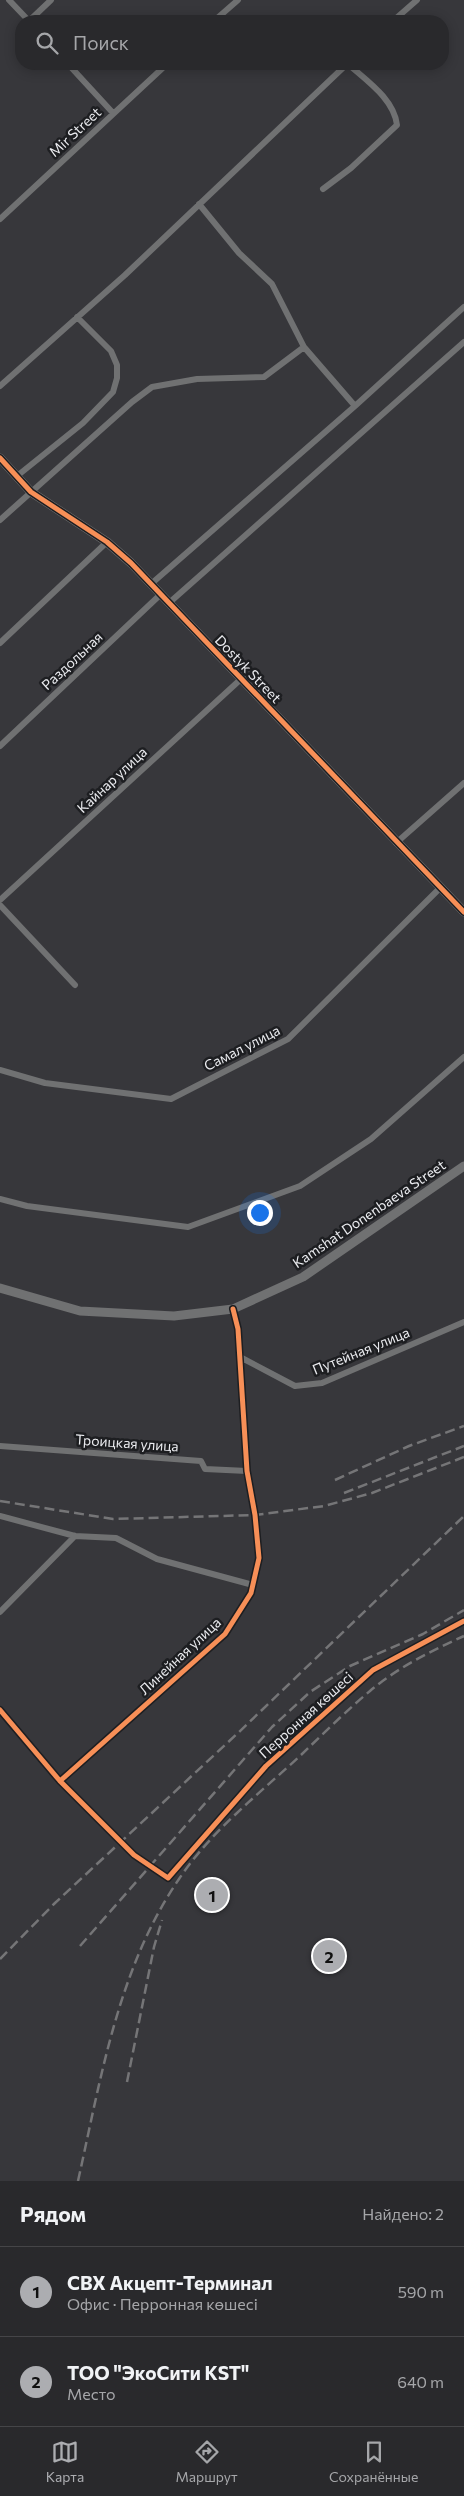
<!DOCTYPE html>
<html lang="ru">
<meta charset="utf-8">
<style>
body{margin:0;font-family:Commissioner,sans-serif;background:#313134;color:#f1f3f6}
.you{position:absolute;left:259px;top:1212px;width:18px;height:18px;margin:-12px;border:4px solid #fff;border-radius:50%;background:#1a73e8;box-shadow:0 0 0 8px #1a73e833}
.badge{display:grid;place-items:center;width:32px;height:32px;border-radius:50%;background:#acadb1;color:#111;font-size:16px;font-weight:700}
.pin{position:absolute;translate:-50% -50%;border:2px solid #fff;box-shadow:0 1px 5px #0006}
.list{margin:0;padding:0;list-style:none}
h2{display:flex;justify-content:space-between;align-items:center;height:65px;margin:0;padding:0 20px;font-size:21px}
h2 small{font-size:16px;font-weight:400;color:#a5a6a9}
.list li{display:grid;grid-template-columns:32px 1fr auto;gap:15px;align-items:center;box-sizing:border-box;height:90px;padding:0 20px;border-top:1px solid #454548}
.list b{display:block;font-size:19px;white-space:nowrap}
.list p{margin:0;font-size:16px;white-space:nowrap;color:#a5a6a9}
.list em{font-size:16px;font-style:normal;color:#a5a6a9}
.icon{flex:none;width:28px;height:28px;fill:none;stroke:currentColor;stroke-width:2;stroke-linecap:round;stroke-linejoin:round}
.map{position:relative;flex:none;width:464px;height:2181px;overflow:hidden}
.search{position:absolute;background:#29292c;box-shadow:0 2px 12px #0003;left:15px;right:15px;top:15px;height:55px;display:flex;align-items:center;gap:12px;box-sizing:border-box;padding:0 18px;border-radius:20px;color:#a5a6a9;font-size:19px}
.sheet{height:245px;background:#29292c}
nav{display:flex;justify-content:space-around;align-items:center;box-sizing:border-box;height:70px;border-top:1px solid #454548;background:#29292c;font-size:14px;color:#a5a6a9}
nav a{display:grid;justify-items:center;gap:2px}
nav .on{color:#acadb1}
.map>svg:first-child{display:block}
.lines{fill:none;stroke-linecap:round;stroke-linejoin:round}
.minor{stroke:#707172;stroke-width:6}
.tertiary{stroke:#707172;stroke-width:9}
.rail{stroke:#757577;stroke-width:2.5;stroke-dasharray:10 5;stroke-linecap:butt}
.cycleway-casing{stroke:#1d1e21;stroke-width:8}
.cycleway{stroke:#f78f57;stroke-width:5}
.labels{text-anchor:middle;stroke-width:5;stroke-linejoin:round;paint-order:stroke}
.street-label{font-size:14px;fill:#ebecf0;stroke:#1d1e21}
</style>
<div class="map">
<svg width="464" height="2181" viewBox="0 0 464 2181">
<rect width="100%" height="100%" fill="#37373b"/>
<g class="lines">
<!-- minor -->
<path class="minor" d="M 9,0 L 29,21
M 29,21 L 51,0
M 214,21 L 238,0
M 393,21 L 417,0
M 68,64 L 113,113
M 323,189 L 351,168 L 397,125 C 394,99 367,81 348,64
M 199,204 L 239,253 L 272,284 L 304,347 L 355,406
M 0,219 L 167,64
M 0,386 L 125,275 L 347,64
M 17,476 L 83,423 L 113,392 L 117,378 L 117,365 L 111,351 L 77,317
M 0,520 L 132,402 L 152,387 L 197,379 L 264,377 L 304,347
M 151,584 L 355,406 L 464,307
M 169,603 L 464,342
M 0,643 L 107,542
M 0,746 L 161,594
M 396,843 L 464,783
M 0,900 L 241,679
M 0,905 L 75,985
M 0,1070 L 45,1083 L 171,1099 L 288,1039 L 440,888
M 0,1199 L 27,1206 L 188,1227 L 300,1186 L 371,1139 L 464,1057
M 240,1357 L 295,1386 L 322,1383 L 464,1322
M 0,1446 L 201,1461 L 205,1469 L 247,1471
M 0,1516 L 75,1536 L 116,1538 L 157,1559 L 253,1585
M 0,1612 L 75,1536
M 0,1710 L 60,1781 L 134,1855 L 168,1878 L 266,1766 L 373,1670 L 464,1621
M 60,1781 L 225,1634 L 251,1593 L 259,1558 L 255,1515 L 247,1471 L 238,1329 L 233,1309"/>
<!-- tertiary -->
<path class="tertiary" d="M 0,458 L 31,492 L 107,542 L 131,563 L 464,912
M 0,1288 L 80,1311 L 174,1316 L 233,1309 L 303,1277 L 464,1166"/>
<!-- rail -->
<path class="rail" d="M 335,1480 L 409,1446 L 464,1426
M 344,1493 L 464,1446
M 0,1501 L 113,1519 L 255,1515 L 324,1506 L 372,1493 L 464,1457
M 80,1946 L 272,1727 L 310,1692 L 350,1666 L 423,1634 L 464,1610
M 0,1959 L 55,1903 L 239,1732 L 464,1516
M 127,2082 L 154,1947 L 162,1920
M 78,2181 C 101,2078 118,1968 179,1879 C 211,1831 259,1794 301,1755 C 323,1734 346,1711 370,1691 C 397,1668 431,1651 464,1636"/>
<defs>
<path id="cycleway" d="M 0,458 L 31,492 L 107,542 L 131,563 L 464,912
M 0,1710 L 60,1781 L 134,1855 L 168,1878 L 266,1766 L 373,1670 L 464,1621
M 60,1781 L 225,1634 L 251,1593 L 259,1558 L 255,1515 L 247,1471 L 238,1329 L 233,1309"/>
</defs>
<!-- cycleway casing -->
<use href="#cycleway" class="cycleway-casing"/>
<!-- cycleway -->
<use href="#cycleway" class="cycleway"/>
</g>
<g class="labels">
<!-- street labels -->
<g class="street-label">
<text transform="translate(75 132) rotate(-43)" y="5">Mir Street</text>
<text transform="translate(72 661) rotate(-43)" y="5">Раздольная</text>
<text transform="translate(248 669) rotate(46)" y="5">Dostyk Street</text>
<text transform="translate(112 780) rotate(-43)" y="5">Кайнар улица</text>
<text transform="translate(242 1048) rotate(-27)" y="5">Самал улица</text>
<text transform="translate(369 1214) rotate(-34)" y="5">Kamshat Donenbaeva Street</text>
<text transform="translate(361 1351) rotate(-22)" y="5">Путейная улица</text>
<text transform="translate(127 1443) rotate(4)" y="5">Троицкая улица</text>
<text transform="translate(180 1656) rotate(-43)" y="5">Линейная улица</text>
<text transform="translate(306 1715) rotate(-42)" y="5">Перронная көшесі</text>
</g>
</g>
</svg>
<div class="you"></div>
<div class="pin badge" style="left:212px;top:1895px">1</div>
<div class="pin badge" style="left:329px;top:1956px">2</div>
<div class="search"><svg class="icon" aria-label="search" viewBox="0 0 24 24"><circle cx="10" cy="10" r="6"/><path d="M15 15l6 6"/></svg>Поиск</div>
</div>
<section class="sheet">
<h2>Рядом<small>Найдено: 2</small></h2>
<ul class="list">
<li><span class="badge">1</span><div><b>СВХ Акцепт-Терминал</b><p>Офис · Перронная көшесі</p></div><em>590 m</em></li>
<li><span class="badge">2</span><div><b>ТОО &quot;ЭкоСити KST&quot;</b><p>Место</p></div><em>640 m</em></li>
</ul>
</section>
<nav>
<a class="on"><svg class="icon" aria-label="map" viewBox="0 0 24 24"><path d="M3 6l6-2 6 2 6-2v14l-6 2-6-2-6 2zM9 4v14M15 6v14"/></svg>Карта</a>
<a><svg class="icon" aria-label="directions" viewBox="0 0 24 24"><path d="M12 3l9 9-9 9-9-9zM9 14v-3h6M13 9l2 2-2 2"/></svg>Маршрут</a>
<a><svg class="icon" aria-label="saved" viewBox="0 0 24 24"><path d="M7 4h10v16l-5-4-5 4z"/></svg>Сохранённые</a>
</nav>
